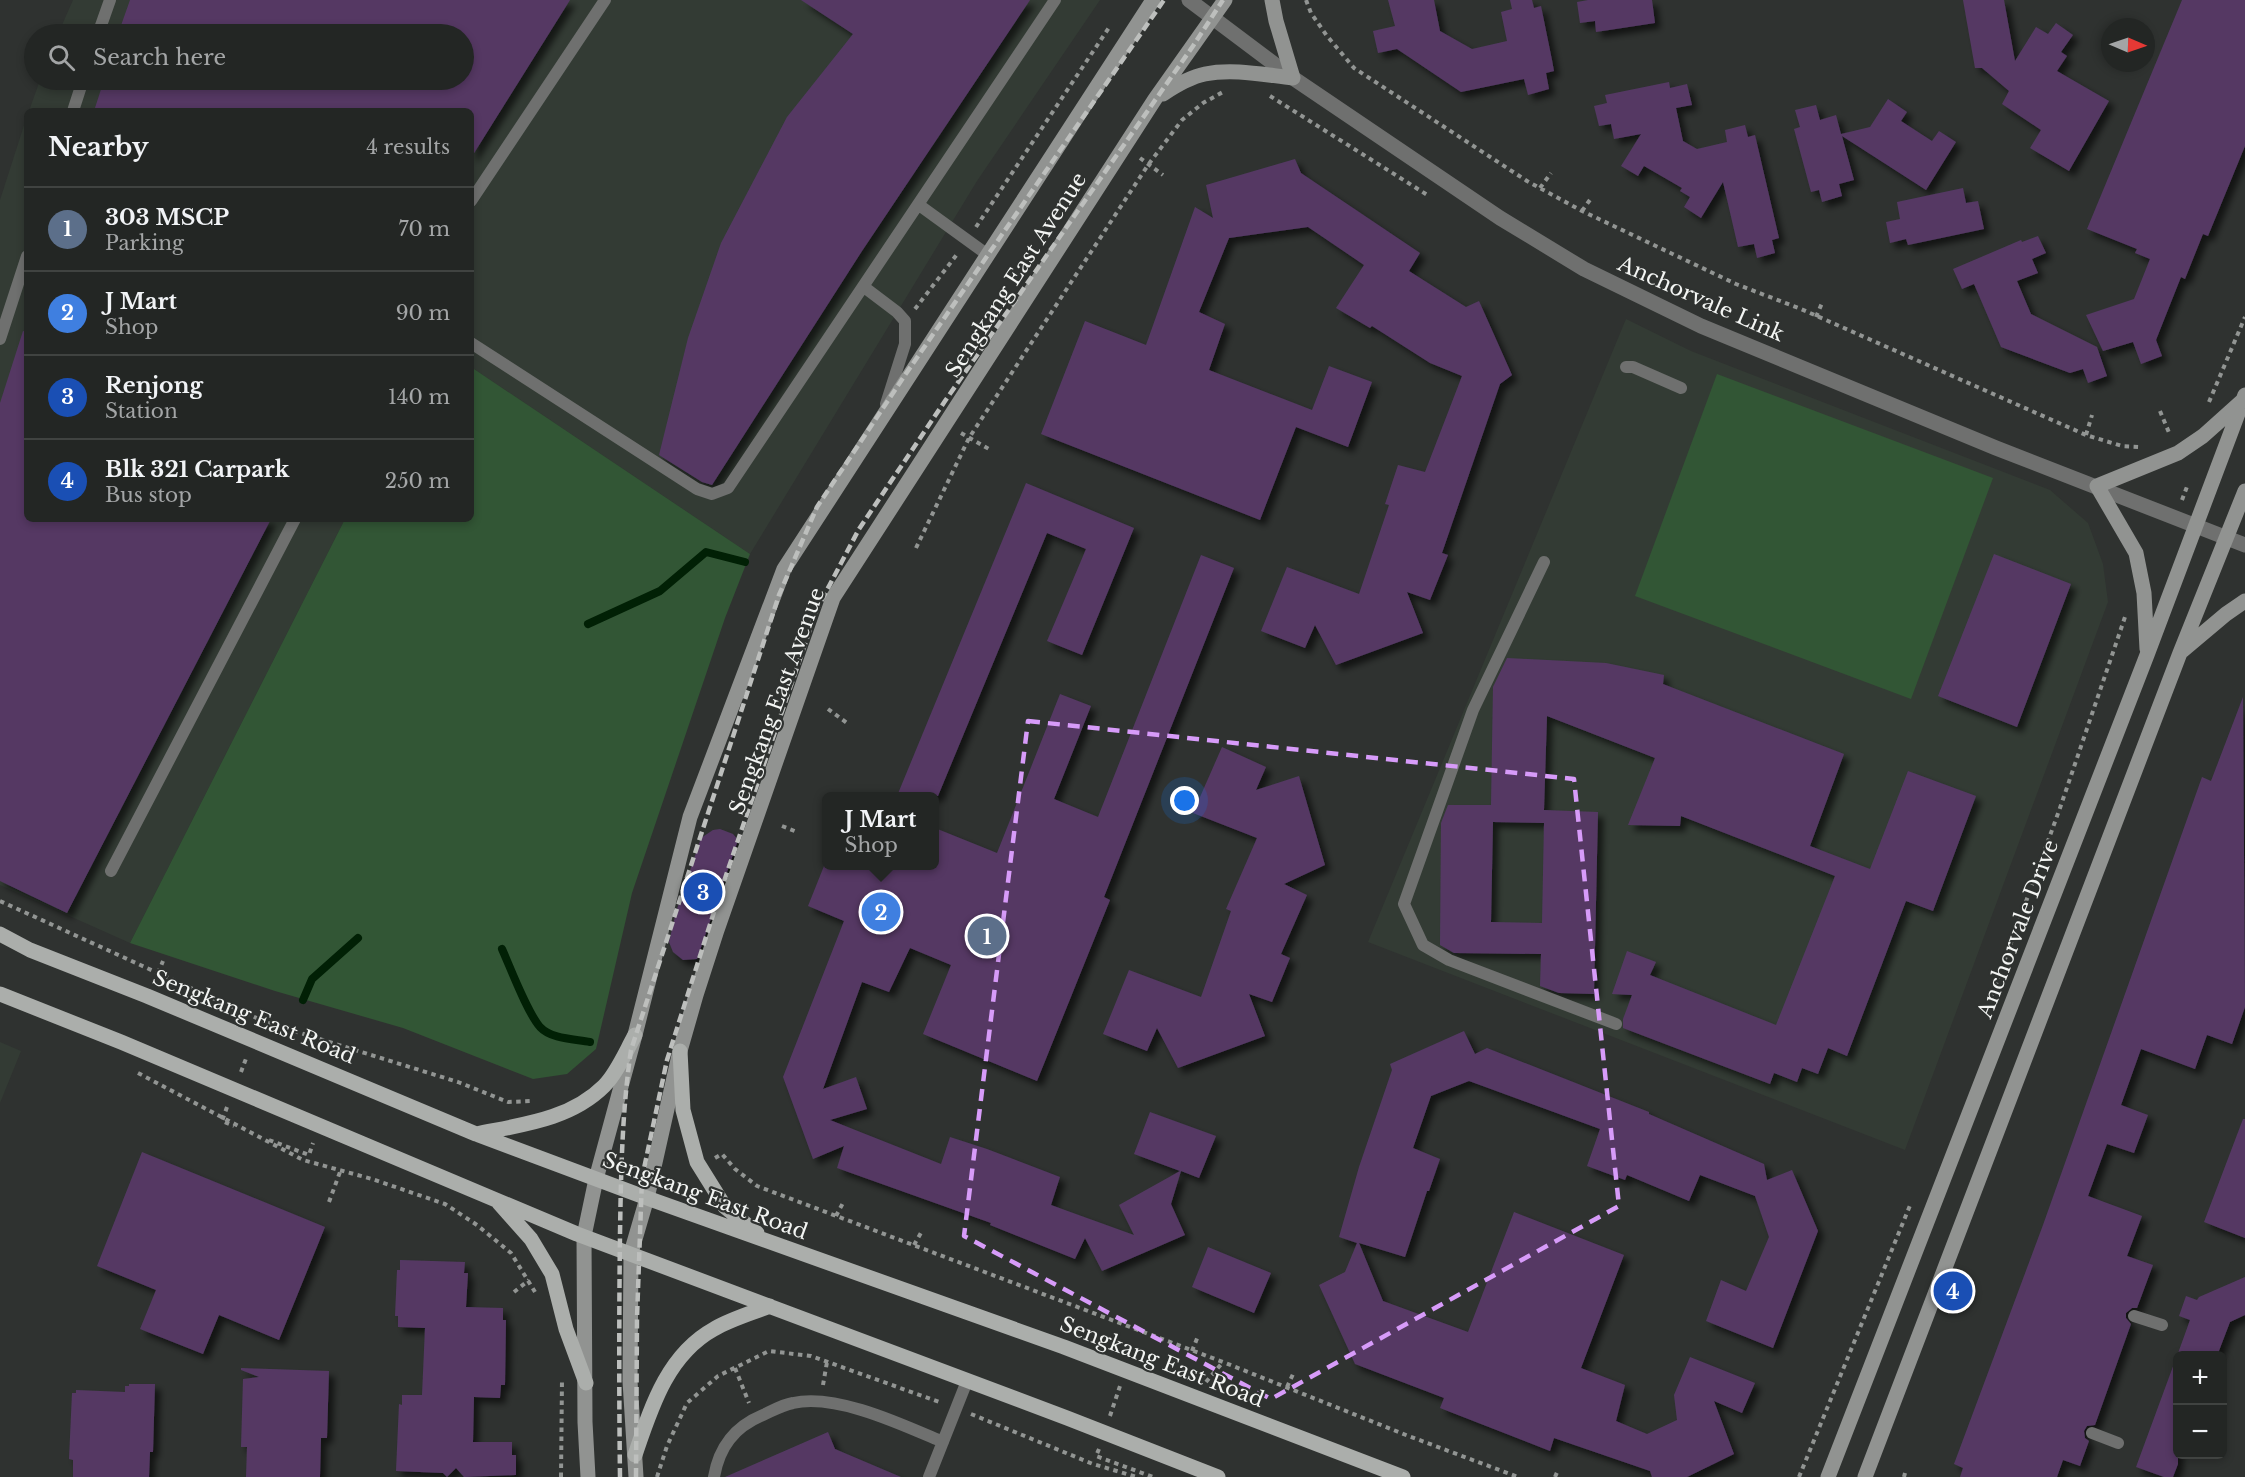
<!DOCTYPE html>
<meta charset="utf-8">
<style>
body{margin:0;font-family:"Libre Baskerville",serif;background:#2b2e2c;color:#f1f3f6}
.controls{position:absolute;right:18px;bottom:18px;display:grid;overflow:hidden;border-radius:9px;box-shadow:0 3px 9px #0003}
.controls button{width:54px;height:54px;display:grid;place-items:center;padding:0;border:0;border-bottom:2px solid #404341;background:#232624;color:#f1f3f6;font:30px sans-serif}
.compass{position:absolute;left:2101px;top:18px;width:54px;height:54px;border-radius:50%;background:#232624;box-shadow:0 3px 9px #0003;rotate:92deg}
.you{position:absolute;left:1185px;top:801px;width:21px;height:21px;margin:-15px;border:4px solid #fff;border-radius:50%;background:#1a73e8;box-shadow:0 0 0 9px #1a73e833}
.badge{display:grid;place-items:center;width:39px;height:39px;border-radius:50%;background:#8bbbb9;color:#fff;font-size:20px;font-weight:700}
.pin{position:absolute;translate:-50% -50%;border:3px solid #fff;box-shadow:0 2px 6px #0006}
.popup{position:absolute;left:822px;top:792px;width:117px;height:78px;box-sizing:border-box;display:grid;place-content:center;border-radius:9px;background:#232624;filter:drop-shadow(0 2px 4px #0005);font-size:20px;white-space:nowrap;color:#a3a5a6}
.popup b{font-size:22px;color:#f1f3f6}
.popup::after{content:'';position:absolute;left:50%;top:100%;margin-left:-12px;border:12px solid transparent;border-top-color:#232624}
.list{margin:0;padding:0;list-style:none}
h2{display:flex;justify-content:space-between;align-items:center;height:78px;margin:0;padding:0 24px;font-size:26px}
h2 small{font-size:20px;font-weight:400;color:#a3a5a6}
.list li{display:grid;grid-template-columns:39px 1fr auto;gap:18px;align-items:center;box-sizing:border-box;height:84px;padding:0 24px;border-top:2px solid #404341}
.list b{display:block;font-size:22px;white-space:nowrap}
.list p{margin:0;font-size:20px;white-space:nowrap;color:#a3a5a6}
.list em{font-size:20px;font-style:normal;color:#a3a5a6}
.icon{flex:none;width:33px;height:33px;fill:none;stroke:currentColor;stroke-width:2;stroke-linecap:round;stroke-linejoin:round}
.map{position:relative;flex:none;width:2245px;height:1477px;overflow:hidden}
.search{position:absolute;background:#232624;box-shadow:0 3px 9px #0003;left:24px;top:24px;width:450px;height:66px;display:flex;align-items:center;gap:15px;box-sizing:border-box;padding:0 21px;border-radius:33px;color:#a3a5a6;font-size:22px}
.panel{position:absolute;background:#232624;box-shadow:0 3px 9px #0003;left:24px;top:108px;width:450px;height:414px;border-radius:9px}
.map>svg:first-child{display:block}
.built{fill:#333b34}
.green{fill:#325635}
.lines{fill:none;stroke-linecap:round;stroke-linejoin:round}
.stream{stroke:#012005;stroke-width:8}
.building{fill:#543964;fill-rule:evenodd;filter:url(#shadow)}
.path{stroke:#929593;stroke-width:4;stroke-dasharray:4.5 4.5;stroke-linecap:butt}
.lane{stroke:#6f706f;stroke-width:12}
.street{stroke:#6f706f;stroke-width:15}
.secondary{stroke:#919391;stroke-width:15}
.primary{stroke:#abaeab;stroke-width:15}
.rail{stroke:#bdbfbd;stroke-width:4.5;stroke-dasharray:9 4.5;stroke-linecap:butt}
.marked{fill:none;stroke:#d79bf9;stroke-width:4.5;stroke-dasharray:12 8;stroke-linejoin:round}
.labels{text-anchor:middle;stroke-width:4.5;stroke-linejoin:round;paint-order:stroke}
.street-label{font-size:21px;fill:#f3f5f3;stroke:#2f3230}
</style>
<div class="map">
<svg width="2245" height="1477" viewBox="0 0 2245 1477">
<defs>
<filter id="shadow"><feDropShadow dx="5.5" dy="5.5" stdDeviation="3" flood-color="#0009"/></filter>
</defs>
<rect width="100%" height="100%" fill="#2f3230"/>
<!-- built -->
<path class="built" d="M 73,0 L 1100,0 L 977,181 L 750,554 L 471,367 L 471,111 L 29,111 L 40,80 L 464,80 L 464,34 L 58,34 Z
M 27,116 L 27,519 L 345,519 L 130,943 L 0,885 L 0,200 Z
M 1626,319 L 1691,351 L 2050,490 L 2088,523 L 2103,564 L 2108,602 L 1905,1150 L 1368,942 Z
M 0,1042 L 21,1051 L 0,1103 Z"/>
<!-- green -->
<path class="green" d="M 471,367 L 750,554 L 725,618 L 632,893 L 596,1049 L 567,1074 L 533,1079 L 403,1028 L 275,991 L 130,943 L 345,519 L 471,519 Z
M 1717,374 L 1993,478 L 1911,699 L 1635,596 Z"/>
<g class="lines">
<!-- stream -->
<path class="stream" d="M 588,624 L 660,591 L 706,552 L 745,562
M 502,949 C 511,969 527,1012 540,1027 C 551,1039 574,1039 590,1042
M 303,1000 L 312,979 L 358,938"/>
</g>
<!-- building -->
<path class="building" d="M 130,0 L 570,0 L 471,158 L 471,111 L 94,111 L 104,80 L 464,80 L 464,34 L 118,34 Z
M 801,0 L 1030,0 L 862,251 L 712,485 L 702,482 L 659,455 L 688,338 L 721,243 L 787,117 L 853,34 Z
M 1388,0 L 1434,0 L 1440,31 L 1472,49 L 1507,41 L 1501,12 L 1512,9 L 1510,0 L 1532,0 L 1534,8 L 1541,6 L 1552,60 L 1554,71 L 1546,73 L 1549,89 L 1528,95 L 1524,79 L 1461,92 L 1397,49 L 1378,53 L 1373,31 L 1395,26 Z
M 1588,0 L 1652,0 L 1655,23 L 1596,32 L 1595,21 L 1580,23 L 1577,2 Z
M 1963,0 L 2004,0 L 2015,61 L 2036,27 L 2048,34 L 2056,23 L 2073,35 L 2061,52 L 2067,56 L 2057,71 L 2109,101 L 2069,171 L 2030,148 L 2041,130 L 2002,104 L 2009,91 L 1982,68 L 1975,68 Z
M 2182,0 L 2245,0 L 2245,146 L 2208,236 L 2203,234 L 2185,279 L 2181,277 L 2156,340 L 2162,356 L 2141,364 L 2133,342 L 2103,351 L 2086,315 L 2134,299 L 2150,259 L 2135,253 L 2137,249 L 2087,229 Z
M 1669,82 L 1670,88 L 1687,84 L 1692,105 L 1676,108 L 1683,141 L 1697,149 L 1727,142 L 1725,130 L 1745,125 L 1748,137 L 1755,135 L 1779,238 L 1772,240 L 1775,253 L 1757,258 L 1754,244 L 1738,247 L 1723,182 L 1701,218 L 1684,207 L 1690,197 L 1680,191 L 1682,188 L 1644,166 L 1638,176 L 1621,166 L 1641,134 L 1614,139 L 1611,124 L 1599,126 L 1594,106 L 1607,103 L 1605,95 Z
M 1888,99 L 1907,112 L 1901,121 L 1932,141 L 1939,131 L 1956,142 L 1926,190 L 1842,136 L 1854,180 L 1839,184 L 1842,196 L 1822,202 L 1819,190 L 1811,192 L 1794,129 L 1800,127 L 1795,110 L 1816,105 L 1820,120 L 1836,115 L 1841,134 L 1870,127 Z
M 1295,159 L 1301,173 L 1420,253 L 1409,271 L 1466,307 L 1479,301 L 1512,375 L 1500,384 L 1442,553 L 1448,555 L 1430,600 L 1407,592 L 1423,633 L 1336,665 L 1315,625 L 1305,648 L 1261,631 L 1287,567 L 1359,594 L 1389,505 L 1385,504 L 1398,465 L 1425,472 L 1462,376 L 1430,363 L 1372,326 L 1370,328 L 1336,308 L 1364,265 L 1308,227 L 1229,238 L 1199,312 L 1225,324 L 1209,370 L 1312,410 L 1329,366 L 1372,382 L 1348,447 L 1296,427 L 1260,520 L 1041,434 L 1085,321 L 1146,345 L 1195,207 L 1213,218 L 1206,185 Z
M 1963,188 L 1966,203 L 1978,201 L 1984,229 L 1908,245 L 1906,239 L 1890,243 L 1886,222 L 1900,219 L 1897,202 Z
M 2038,236 L 2046,253 L 2032,259 L 2038,273 L 2017,281 L 2031,314 L 2097,347 L 2107,376 L 2088,383 L 2083,369 L 2070,373 L 2001,347 L 1974,284 L 1962,289 L 1953,269 L 2021,240 L 2022,242 Z
M 23,331 L 27,332 L 27,519 L 271,519 L 67,913 L 0,881 L 0,403 Z
M 1026,483 L 1134,528 L 1082,655 L 1047,641 L 1086,549 L 1047,533 L 938,796 L 897,796 Z
M 1994,554 L 2071,584 L 2017,727 L 1938,696 Z
M 1201,555 L 1234,568 L 1104,897 L 1110,900 L 1037,1081 L 923,1034 L 951,965 L 910,948 L 889,992 L 862,982 L 823,1089 L 856,1077 L 867,1109 L 830,1120 L 941,1164 L 950,1137 L 987,1149 L 1060,1177 L 1051,1205 L 1134,1235 L 1119,1205 L 1180,1171 L 1134,1154 L 1150,1112 L 1216,1136 L 1199,1178 L 1181,1171 L 1171,1204 L 1185,1235 L 1102,1271 L 1085,1238 L 1075,1259 L 990,1225 L 991,1223 L 837,1168 L 844,1146 L 813,1159 L 783,1077 L 844,921 L 808,906 L 824,866 L 935,866 L 935,828 L 997,853 L 1060,694 L 1091,706 L 1054,799 L 1098,817 Z
M 1507,658 L 1606,663 L 1664,675 L 1663,684 L 1844,754 L 1810,846 L 1870,869 L 1908,771 L 1976,796 L 1933,911 L 1906,901 L 1847,1056 L 1828,1048 L 1818,1074 L 1802,1068 L 1797,1082 L 1774,1073 L 1770,1084 L 1623,1028 L 1623,1019 L 1632,995 L 1612,994 L 1627,951 L 1656,962 L 1650,975 L 1776,1025 L 1835,876 L 1681,816 L 1680,826 L 1628,825 L 1655,758 L 1547,716 L 1544,810 L 1598,812 L 1594,994 L 1559,993 L 1540,986 L 1541,954 L 1454,953 L 1440,945 L 1441,823 L 1448,805 L 1491,805 L 1493,687 ZM 1493,822 L 1544,823 L 1542,923 L 1491,922 Z
M 2243,697 L 2245,1007 L 2232,1044 L 2207,1035 L 2195,1069 L 2141,1049 L 2121,1105 L 2148,1115 L 2144,1126 L 2134,1153 L 2107,1144 L 2088,1196 L 2142,1216 L 2127,1256 L 2153,1265 L 2137,1308 L 2132,1308 L 2126,1313 L 2126,1318 L 2131,1324 L 2095,1425 L 2087,1426 L 2084,1431 L 2085,1438 L 2089,1441 L 2080,1466 L 2063,1460 L 2057,1477 L 1960,1477 L 1963,1468 L 1954,1464 L 2043,1225 L 2202,777 L 2211,781 Z
M 1222,747 L 1266,767 L 1256,790 L 1299,776 L 1325,865 L 1284,884 L 1307,895 L 1281,954 L 1290,958 L 1272,1002 L 1249,994 L 1265,1036 L 1178,1068 L 1157,1028 L 1147,1051 L 1103,1034 L 1129,970 L 1201,997 L 1231,911 L 1226,909 L 1257,838 L 1193,813 Z
M 720,829 L 733,834 L 738,840 L 697,959 L 683,960 L 673,952 L 669,942 L 676,912 L 701,838 L 713,830 Z
M 1464,1031 L 1475,1054 L 1487,1048 L 1649,1112 L 1649,1114 L 1764,1164 L 1767,1180 L 1792,1170 L 1818,1231 L 1773,1348 L 1706,1321 L 1721,1280 L 1746,1291 L 1769,1237 L 1755,1196 L 1700,1175 L 1689,1201 L 1627,1175 L 1625,1180 L 1587,1166 L 1600,1129 L 1469,1081 L 1431,1096 L 1413,1148 L 1440,1159 L 1429,1191 L 1427,1191 L 1405,1257 L 1359,1243 L 1383,1301 L 1468,1332 L 1514,1212 L 1624,1255 L 1581,1368 L 1625,1385 L 1616,1421 L 1647,1434 L 1677,1420 L 1674,1395 L 1690,1357 L 1755,1383 L 1742,1413 L 1714,1401 L 1734,1454 L 1687,1477 L 1652,1477 L 1650,1471 L 1554,1438 L 1550,1451 L 1440,1408 L 1444,1398 L 1355,1364 L 1319,1285 L 1345,1272 L 1357,1243 L 1339,1237 L 1359,1167 L 1392,1070 L 1390,1064 Z
M 2243,1119 L 2245,1119 L 2245,1238 L 2204,1222 Z
M 142,1152 L 325,1227 L 279,1340 L 219,1315 L 203,1354 L 140,1329 L 156,1290 L 97,1266 Z
M 1208,1247 L 1271,1273 L 1254,1313 L 1192,1287 Z
M 400,1260 L 465,1262 L 464,1273 L 468,1273 L 466,1307 L 503,1308 L 503,1320 L 506,1320 L 505,1385 L 501,1385 L 500,1398 L 474,1397 L 473,1442 L 512,1442 L 512,1455 L 516,1455 L 516,1475 L 464,1477 L 456,1468 L 447,1477 L 443,1473 L 396,1471 L 399,1404 L 402,1405 L 402,1395 L 422,1395 L 425,1328 L 398,1327 L 398,1316 L 395,1316 L 397,1270 L 400,1270 Z
M 2245,1277 L 2245,1315 L 2230,1322 L 2217,1356 L 2177,1356 L 2190,1320 L 2179,1316 L 2186,1296 L 2197,1300 L 2199,1297 Z
M 2175,1361 L 2178,1361 L 2178,1464 L 2173,1477 L 2164,1477 L 2136,1467 Z
M 241,1368 L 329,1371 L 327,1438 L 321,1438 L 320,1477 L 246,1477 L 247,1447 L 241,1447 L 243,1379 L 259,1377 L 241,1370 Z
M 129,1384 L 155,1384 L 153,1452 L 150,1452 L 149,1477 L 73,1477 L 73,1460 L 69,1459 L 72,1393 L 76,1393 L 76,1390 L 125,1392 L 125,1386 L 129,1386 Z
M 828,1432 L 835,1449 L 901,1477 L 725,1477 Z"/>
<g class="lines">
<!-- path -->
<path class="path" d="M 1306,0 L 1311,13 L 1327,36 L 1354,68 L 1527,181 L 1582,211 L 1736,284 L 1801,309 L 2086,435 L 2122,446 L 2139,447
M 1270,96 L 1429,196
M 1140,158 L 1163,175
M 1540,188 L 1551,173
M 1582,211 L 1592,197
M 976,227 L 1110,26
M 915,309 L 958,253
M 1816,317 L 1822,303
M 2209,402 L 2245,317
M 2160,411 L 2170,435
M 961,433 L 989,449
M 2086,435 L 2092,415
M 2182,500 L 2188,484
M 916,548 L 969,438 L 1148,165 L 1182,120 L 1203,103 L 1223,92
M 828,709 L 847,723
M 782,826 L 797,832
M 0,901 L 261,1020
M 158,973 L 163,961
M 1992,995 L 2060,808 L 2125,617
M 260,1022 L 265,1010
M 268,1023 L 458,1082 L 508,1102 L 530,1101
M 241,1072 L 247,1056
M 138,1073 L 303,1160 L 372,1179 L 445,1204 L 477,1225 L 511,1253 L 535,1292
M 227,1107 L 222,1121 L 234,1126
M 269,1140 L 309,1155 L 313,1143
M 715,1158 L 722,1154 L 735,1169 L 757,1186 L 1223,1362 L 1406,1435 L 1518,1477
M 329,1202 L 340,1172
M 836,1216 L 844,1201
M 914,1245 L 922,1231
M 514,1292 L 529,1280
M 1192,1351 L 1198,1336
M 735,1368 L 749,1403
M 1206,1382 L 1223,1362
M 823,1385 L 827,1362
M 1287,1387 L 1294,1372
M 971,1414 L 1093,1464 L 1137,1477
M 1110,1416 L 1120,1386
M 1099,1449 L 1096,1456 L 1153,1477
M 561,1477 L 562,1379
M 657,1477 L 667,1446 L 687,1403 L 718,1376 L 769,1351 L 811,1356 L 942,1403
M 1555,1477 L 1558,1470
M 1799,1477 L 1911,1203
M 1904,1477 L 1905,1473"/>
<!-- lane -->
<path class="lane" d="M 98,34 L 110,0
M 73,111 L 83,80
M 471,201 L 605,0
M 919,205 L 988,255
M 864,287 L 897,312 L 905,321 L 905,344 L 886,404
M 0,339 L 27,256
M 471,343 L 697,489 L 712,494 L 728,488 L 1055,0
M 1626,367 L 1633,367 L 1681,388
M 1544,562 L 1473,710 L 1404,904 L 1423,945 L 1449,960 L 1616,1024
M 111,871 L 295,519
M 2134,1316 L 2162,1325
M 2092,1433 L 2118,1443
M 714,1477 C 719,1447 734,1427 763,1415 C 772,1411 782,1405 793,1403 C 836,1393 903,1425 943,1442
M 929,1477 L 967,1381"/>
<!-- street -->
<path class="street" d="M 1189,0 L 1293,78 L 1500,218 L 1584,269 L 1701,326 L 1996,448 L 2245,545"/>
<!-- secondary -->
<path class="secondary" d="M 1163,94 C 1175,86 1190,77 1205,74 C 1233,68 1265,75 1293,78 L 1276,21 L 1272,0
M 2147,649 L 2144,593 L 2136,553 L 2097,486 L 2178,453 L 2203,436 L 2242,401
M 2182,651 L 2226,614 L 2245,601
M 588,1477 L 585,1422 L 584,1236 L 596,1179 L 635,1035 L 690,817 L 784,569 L 1153,0
M 636,1477 L 630,1381 L 631,1253 L 647,1198 L 680,1051 L 696,995 L 717,930 L 833,598 L 1155,99 L 1225,0
M 1828,1477 L 2147,655 L 2245,395
M 1865,1477 L 2180,653 L 2245,491"/>
<!-- primary -->
<path class="primary" d="M 0,934 L 30,950 L 147,996 L 476,1134 L 647,1198 L 1064,1347 L 1403,1477
M 0,994 L 121,1042 L 577,1234 L 1067,1418 L 1218,1477
M 680,1051 L 683,1110 L 697,1162 L 725,1207 L 757,1233
M 476,1134 C 520,1125 570,1120 604,1086 C 617,1073 626,1051 635,1035
M 499,1203 L 531,1239 L 552,1274 L 566,1329 L 586,1383
M 635,1455 C 651,1408 667,1355 714,1329 C 731,1319 752,1313 770,1306"/>
<!-- rail -->
<path class="rail" d="M 620,1477 C 619,1396 619,1315 620,1234 C 621,1172 622,1111 631,1050 L 779,595 L 817,507 L 905,375 L 1164,0
M 636,1477 L 637,1318 L 642,1178 L 667,1060 L 719,896 L 817,609 L 859,529 L 945,401 L 1193,46 L 1223,0"/>
</g>
<!-- marked area -->
<path class="marked" d="M 1028,721 L 1574,779 L 1619,1206 L 1271,1399 L 964,1236 Z"/>
<g class="labels">
<!-- street labels -->
<g class="street-label">
<text transform="translate(1016 275) rotate(-57)" y="7">Sengkang East Avenue</text>
<text transform="translate(1701 299) rotate(24)" y="7">Anchorvale Link</text>
<text transform="translate(777 701) rotate(-70)" y="7">Sengkang East Avenue</text>
<text transform="translate(2018 929) rotate(-69)" y="7">Anchorvale Drive</text>
<text transform="translate(254 1017) rotate(22)" y="7">Sengkang East Road</text>
<text transform="translate(705 1196) rotate(20)" y="7">Sengkang East Road</text>
<text transform="translate(1162 1362) rotate(21)" y="7">Sengkang East Road</text>
</g>
</g>
</svg>
<div class="controls">
<button>+</button>
<button>−</button>
</div>
<svg class="compass" viewBox="-18 -18 36 36"><path d="M0-13l5 13h-10z" fill="#e53935"/><path d="M0 13l5-13h-10z" fill="#a3a5a6"/></svg>
<div class="you"></div>
<div class="pin badge" style="left:987px;top:936px;background:#5c6f8a">1</div>
<div class="pin badge" style="left:881px;top:912px;background:#3f7fe0">2</div>
<div class="popup"><b>J Mart</b>Shop</div>
<div class="pin badge" style="left:703px;top:892px;background:#1a4fb4">3</div>
<div class="pin badge" style="left:1953px;top:1291px;background:#1a4fb4">4</div>
<div class="search"><svg class="icon" aria-label="search" viewBox="0 0 24 24"><circle cx="10" cy="10" r="6"/><path d="M15 15l6 6"/></svg>Search here</div>
<section class="panel">
<h2>Nearby<small>4 results</small></h2>
<ul class="list">
<li><span class="badge" style="background:#5c6f8a">1</span><div><b>303 MSCP</b><p>Parking</p></div><em>70 m</em></li>
<li><span class="badge" style="background:#3f7fe0">2</span><div><b>J Mart</b><p>Shop</p></div><em>90 m</em></li>
<li><span class="badge" style="background:#1a4fb4">3</span><div><b>Renjong</b><p>Station</p></div><em>140 m</em></li>
<li><span class="badge" style="background:#1a4fb4">4</span><div><b>Blk 321 Carpark</b><p>Bus stop</p></div><em>250 m</em></li>
</ul>
</section>
</div>
